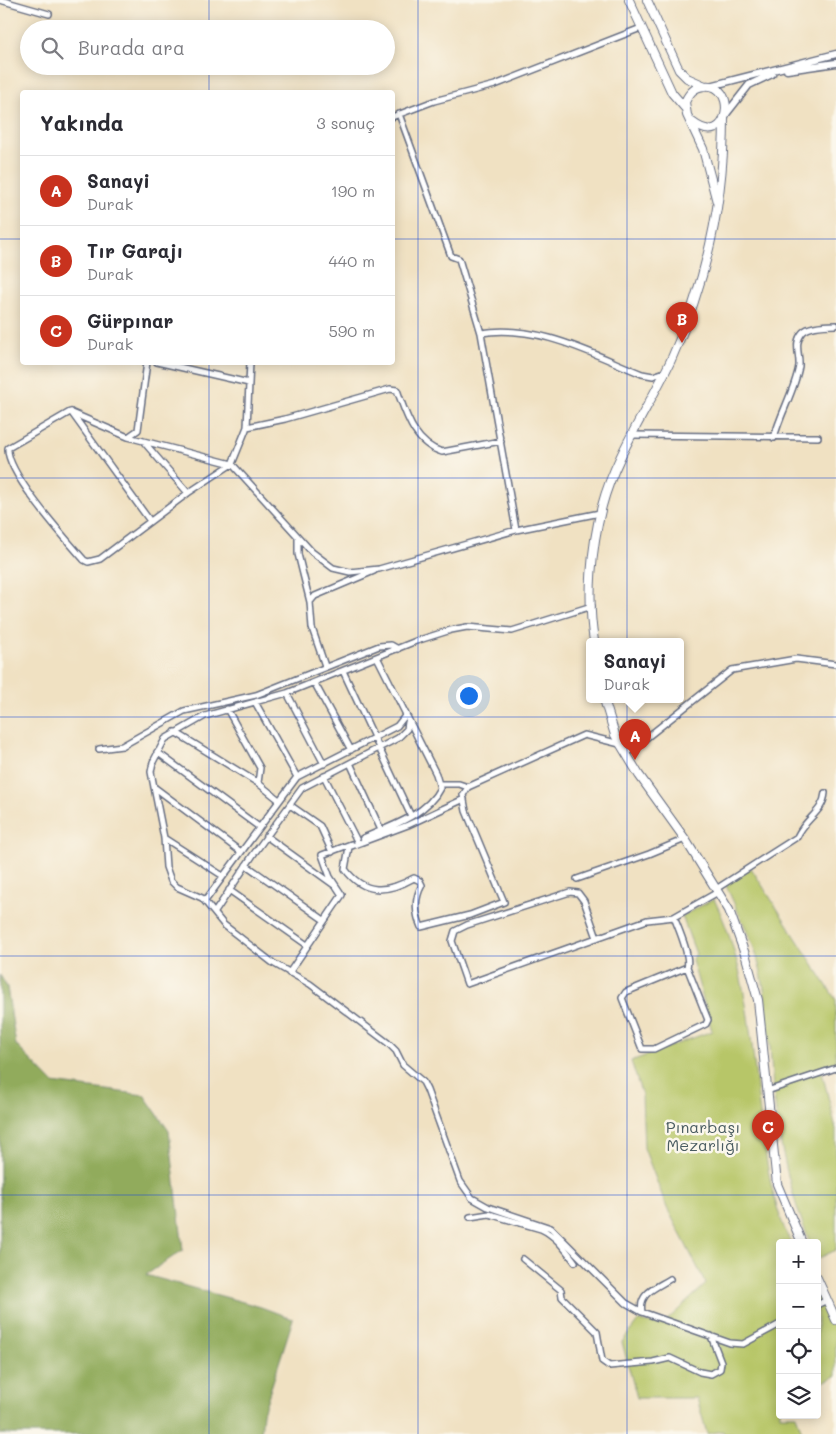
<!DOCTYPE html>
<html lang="tr">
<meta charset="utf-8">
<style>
body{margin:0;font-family:Mali,sans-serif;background:#f2f2f3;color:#2b2b33}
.controls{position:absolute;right:15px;bottom:15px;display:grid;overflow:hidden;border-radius:5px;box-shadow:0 2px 12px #0003}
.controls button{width:45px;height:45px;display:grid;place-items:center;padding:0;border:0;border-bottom:1px solid #e1e1e2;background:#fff;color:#2b2b33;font:25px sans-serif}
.you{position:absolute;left:468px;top:695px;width:18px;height:18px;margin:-12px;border:4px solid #fff;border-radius:50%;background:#1a73e8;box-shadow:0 0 0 8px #1a73e833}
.badge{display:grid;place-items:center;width:32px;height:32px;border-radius:50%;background:#c8321e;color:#fff;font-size:16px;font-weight:700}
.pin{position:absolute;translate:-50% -41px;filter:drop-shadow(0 1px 2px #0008)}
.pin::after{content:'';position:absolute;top:26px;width:18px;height:15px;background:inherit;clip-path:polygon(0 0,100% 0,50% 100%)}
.popup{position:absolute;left:586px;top:638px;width:98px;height:65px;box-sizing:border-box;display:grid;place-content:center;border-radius:5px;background:#fff;filter:drop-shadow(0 1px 4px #0005);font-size:16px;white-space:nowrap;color:#7c7c81}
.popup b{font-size:19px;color:#2b2b33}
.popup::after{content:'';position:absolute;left:50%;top:100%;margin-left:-10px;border:10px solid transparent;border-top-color:#fff}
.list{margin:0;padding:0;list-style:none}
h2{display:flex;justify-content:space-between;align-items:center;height:65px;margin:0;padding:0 20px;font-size:21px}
h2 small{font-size:16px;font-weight:400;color:#7c7c81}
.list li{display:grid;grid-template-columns:32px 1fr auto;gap:15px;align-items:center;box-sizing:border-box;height:70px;padding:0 20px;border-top:1px solid #e1e1e2}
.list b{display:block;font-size:19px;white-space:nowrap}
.list p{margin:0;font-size:16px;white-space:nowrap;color:#7c7c81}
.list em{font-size:16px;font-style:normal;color:#7c7c81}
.icon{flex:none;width:28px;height:28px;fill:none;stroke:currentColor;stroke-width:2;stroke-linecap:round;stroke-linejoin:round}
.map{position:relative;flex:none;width:836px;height:1434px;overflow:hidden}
.search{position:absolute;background:#fff;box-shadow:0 2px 12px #0003;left:20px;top:20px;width:375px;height:55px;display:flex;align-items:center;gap:12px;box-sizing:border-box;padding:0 18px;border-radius:28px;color:#7c7c81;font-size:19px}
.panel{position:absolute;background:#fff;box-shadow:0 2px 12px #0003;left:20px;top:90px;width:375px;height:275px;border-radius:5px}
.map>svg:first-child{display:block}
.green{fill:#b7c668;stroke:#697a63}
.forest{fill:#91ab5c;stroke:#566d5d}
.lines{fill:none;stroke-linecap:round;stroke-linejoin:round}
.minor-casing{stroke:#666d81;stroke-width:8}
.tertiary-casing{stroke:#666d81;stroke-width:9}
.secondary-casing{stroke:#666d81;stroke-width:10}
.minor{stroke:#fff;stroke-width:5}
.tertiary{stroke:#fff;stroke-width:6}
.secondary{stroke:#fff;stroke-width:8}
.grid{fill:none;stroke:#1d4ed8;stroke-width:1;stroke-opacity:0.55}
.labels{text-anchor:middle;stroke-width:5;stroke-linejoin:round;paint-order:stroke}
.park-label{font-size:16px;fill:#4a5c61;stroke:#fbf7ec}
</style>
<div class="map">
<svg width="836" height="1434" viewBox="0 0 836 1434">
<rect width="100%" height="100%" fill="#fbf7ec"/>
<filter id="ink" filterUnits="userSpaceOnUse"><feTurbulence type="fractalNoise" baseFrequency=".02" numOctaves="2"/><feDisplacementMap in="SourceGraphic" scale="10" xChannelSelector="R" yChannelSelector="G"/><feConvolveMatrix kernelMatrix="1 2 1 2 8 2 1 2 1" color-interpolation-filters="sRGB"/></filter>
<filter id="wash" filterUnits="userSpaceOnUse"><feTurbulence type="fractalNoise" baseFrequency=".0096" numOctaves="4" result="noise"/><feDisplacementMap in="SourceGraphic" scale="20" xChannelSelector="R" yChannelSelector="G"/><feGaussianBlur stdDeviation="1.12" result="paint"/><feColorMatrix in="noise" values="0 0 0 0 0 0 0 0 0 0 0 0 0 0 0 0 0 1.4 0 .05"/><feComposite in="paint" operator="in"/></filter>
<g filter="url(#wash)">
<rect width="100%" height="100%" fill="#f0e1c2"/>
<!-- green -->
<path class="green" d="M 751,868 L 836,1000 L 836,1063 L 821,1068 L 836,1129 L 836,1250 L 817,1259 L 817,1243 L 810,1243 C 791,1196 779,1146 774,1096 C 769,1051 770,1001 757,957 C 749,932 735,907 725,883 Z
M 714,899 C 747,966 751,1041 760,1114 C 765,1155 772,1206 791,1243 L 780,1243 L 780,1415 L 796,1415 L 803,1434 L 724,1434 L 723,1431 L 707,1434 L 697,1398 L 637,1398 L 622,1342 L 638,1321 L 662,1325 L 706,1284 L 667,1208 L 644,1148 L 642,1095 L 631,1061 L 712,1031 L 692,960 L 696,954 L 682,916 Z
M 817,1294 L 836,1330 L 836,1376 L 817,1385 Z"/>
<!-- forest -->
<path class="forest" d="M 0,975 L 7,987 L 16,1045 L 53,1083 L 144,1095 L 169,1131 L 183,1250 L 146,1275 L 261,1307 L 293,1319 L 263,1413 L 261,1434 L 0,1434 Z"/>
</g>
<g filter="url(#ink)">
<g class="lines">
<defs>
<path id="minor" d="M 0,0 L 49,14
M 399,114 L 451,256 L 459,259 L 481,333
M 392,117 L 434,101 L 495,85 L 641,28
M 147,362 L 138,430 L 128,437 L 70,412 L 8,448 C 6,473 66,539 84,560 L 88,562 L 100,559 L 188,493 L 232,464 L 247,427 L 250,362
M 157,362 L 249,383
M 71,412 L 150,521
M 247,427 L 285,419 L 390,389 L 397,390 C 406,414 414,444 442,452 L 501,441
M 633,435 L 818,437
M 128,437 L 232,464 L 312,552 L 333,568 L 350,572 L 379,569 L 516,530 L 600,513
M 774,438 C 780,414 795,390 799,366 C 800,354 793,343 803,332 C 809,326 827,325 836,325
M 143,441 L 188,493
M 516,530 L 481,333 C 538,324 590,353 642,374 L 653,376 L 665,372
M 298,537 L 298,554 L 310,602
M 592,606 L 512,631 L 467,627 L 451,630 L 416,641 L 287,693 L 205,716 L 165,739 L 153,762 L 151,772 L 164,838 L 166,867 L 171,881 L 177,887 L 202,898 L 224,925 L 273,963 L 310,984 L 388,1043 L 396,1051 L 403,1065 L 423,1082 L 427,1090 L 460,1181 L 472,1198 L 488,1207 L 551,1228 L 626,1303 L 642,1312 L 730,1343 L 743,1344 L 780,1324
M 325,666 L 312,628 L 310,602 L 315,596 L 374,571
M 343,671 L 411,816
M 314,682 L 351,750
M 287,693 L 324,764
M 255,702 L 297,777
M 227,709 L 260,768 L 258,783
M 175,732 L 258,783 L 279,800
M 99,749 L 122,746 L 184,711 L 256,695 L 379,646 L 391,645 L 398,649
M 157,752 L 259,827
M 626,754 L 732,670 L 796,659 L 836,664
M 350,763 L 381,830
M 324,776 L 357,841
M 439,784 L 459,784 L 468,787
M 154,787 L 241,852
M 464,799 L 408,825 L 349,847 L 345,869 C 364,895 387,893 414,878 L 420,881 L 422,885 C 414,899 415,913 421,927 L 470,915 L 504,902 L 466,811 L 463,795 L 468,787 L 584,735 L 620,744
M 290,805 L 320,826 L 332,852
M 266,836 L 334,885
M 164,838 L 223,876
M 363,838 C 389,827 427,815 440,788 L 436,774 L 377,657
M 246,865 L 324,920
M 577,879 L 649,854 L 685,839
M 716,889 L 797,837 C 806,817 823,813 825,793
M 229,890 L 307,945
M 205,901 L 297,777 L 397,726 L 405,716
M 215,912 L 253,855 L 302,788 L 398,738 L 407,729 L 408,722
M 674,917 C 678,928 691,956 687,967 L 708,1020 L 706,1024 L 654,1049 L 642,1049 L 622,998 L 626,992 L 687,967
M 597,938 L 584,901 L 578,893 L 570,892 L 467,925 L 455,931 L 452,941 L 467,984 L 647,920 L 674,917 L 718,892
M 289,973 L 342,895 L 330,877 L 322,855 L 351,844
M 767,1091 L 836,1068
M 470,1217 L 489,1214 L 541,1229 C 556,1236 565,1249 575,1262
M 523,1259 L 561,1290 L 562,1297 L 597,1332 L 602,1361 L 609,1366 L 653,1362 L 670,1358 L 700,1372 L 711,1374 L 720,1369 L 721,1362 L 711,1336
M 817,1305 L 827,1300
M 642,1312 C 638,1293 656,1288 670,1279"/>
<path id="tertiary" d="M 787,70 L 836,63
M 710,86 L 836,54
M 727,113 L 749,85 L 772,74"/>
<path id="secondary" d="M 629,0 L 672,93 L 685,108
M 647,0 L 679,70 L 687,78 L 705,86
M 692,122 C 731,152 738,81 704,86 C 694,87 689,93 685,102 L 687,115 L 703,149 L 717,202
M 594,641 C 587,598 591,549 602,506 C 615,456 649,407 671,360 C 706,283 724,203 724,118
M 604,699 L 615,735 L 639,775 L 685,839 L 729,910 L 746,957 L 758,1000 L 777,1184 L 802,1243
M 817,1278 L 836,1320"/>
</defs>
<!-- minor casing -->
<use href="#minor" class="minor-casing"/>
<!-- tertiary casing -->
<use href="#tertiary" class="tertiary-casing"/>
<!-- secondary casing -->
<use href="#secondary" class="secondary-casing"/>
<!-- minor -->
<use href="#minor" class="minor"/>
<!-- tertiary -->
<use href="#tertiary" class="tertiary"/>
<!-- secondary -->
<use href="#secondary" class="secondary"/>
</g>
</g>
<!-- grid -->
<path class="grid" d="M 209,0 L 209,29M 418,0 L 418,1434M 627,0 L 627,1434M 209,66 L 209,92M 0,239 L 22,239M 392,239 L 836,239M 209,362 L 209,1434M 0,478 L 836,478M 0,717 L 836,717M 0,956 L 836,956M 0,1195 L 836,1195"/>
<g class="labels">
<!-- park labels -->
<g class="park-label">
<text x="703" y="1133">Pınarbaşı<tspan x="703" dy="18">Mezarlığı</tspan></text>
</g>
</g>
</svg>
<div class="controls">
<button>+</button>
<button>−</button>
<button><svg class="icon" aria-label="locate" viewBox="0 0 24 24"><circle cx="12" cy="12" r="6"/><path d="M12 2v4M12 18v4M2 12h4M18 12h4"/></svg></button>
<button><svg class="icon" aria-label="layers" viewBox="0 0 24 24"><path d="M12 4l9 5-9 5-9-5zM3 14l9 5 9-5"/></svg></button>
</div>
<div class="you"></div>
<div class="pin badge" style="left:635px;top:760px">A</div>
<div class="popup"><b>Sanayi</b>Durak</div>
<div class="pin badge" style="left:682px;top:343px">B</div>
<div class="pin badge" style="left:768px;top:1151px">C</div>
<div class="search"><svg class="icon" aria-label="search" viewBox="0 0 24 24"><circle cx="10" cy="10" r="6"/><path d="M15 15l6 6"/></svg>Burada ara</div>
<section class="panel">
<h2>Yakında<small>3 sonuç</small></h2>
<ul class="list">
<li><span class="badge">A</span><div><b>Sanayi</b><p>Durak</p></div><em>190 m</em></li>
<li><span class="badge">B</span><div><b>Tır Garajı</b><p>Durak</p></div><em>440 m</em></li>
<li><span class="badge">C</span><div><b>Gürpınar</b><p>Durak</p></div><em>590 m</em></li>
</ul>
</section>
</div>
